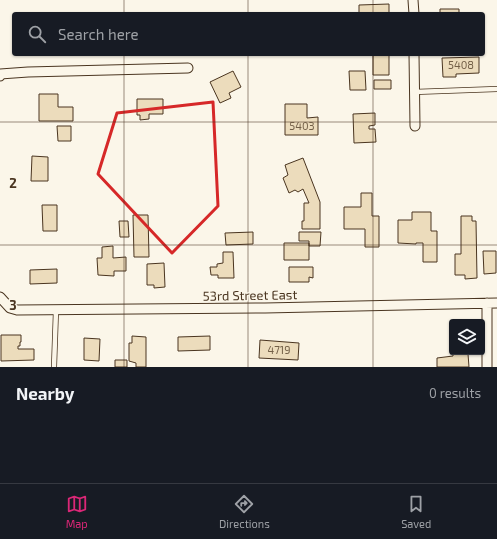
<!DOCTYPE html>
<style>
body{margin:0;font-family:"Exo 2",sans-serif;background:#242831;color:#f1f3f6}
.controls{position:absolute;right:12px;bottom:12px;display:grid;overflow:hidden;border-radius:4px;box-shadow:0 1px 3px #0004}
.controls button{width:36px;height:36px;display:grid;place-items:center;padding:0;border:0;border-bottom:1px solid #363941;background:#171b24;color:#f1f3f6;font:20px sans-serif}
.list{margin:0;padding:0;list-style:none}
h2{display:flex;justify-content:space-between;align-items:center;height:52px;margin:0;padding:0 16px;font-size:17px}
h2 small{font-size:13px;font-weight:400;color:#9ea1a6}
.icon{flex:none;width:22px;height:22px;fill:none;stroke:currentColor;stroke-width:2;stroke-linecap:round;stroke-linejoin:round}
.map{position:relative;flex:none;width:497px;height:367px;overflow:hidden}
.search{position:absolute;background:#171b24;box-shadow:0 1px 3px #0004;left:12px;right:12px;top:12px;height:44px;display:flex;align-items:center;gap:10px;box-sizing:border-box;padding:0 14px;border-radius:4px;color:#9ea1a6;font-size:15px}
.sheet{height:116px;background:#171b24}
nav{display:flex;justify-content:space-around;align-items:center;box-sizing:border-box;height:56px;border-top:1px solid #363941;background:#171b24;font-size:11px;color:#9ea1a6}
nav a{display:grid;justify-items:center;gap:2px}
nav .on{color:#db2777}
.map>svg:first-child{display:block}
.building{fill:#ecdcbc;stroke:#4a3520}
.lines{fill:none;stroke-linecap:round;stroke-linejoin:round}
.service-casing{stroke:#4a3520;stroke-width:6}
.minor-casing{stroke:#4a3520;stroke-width:11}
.service{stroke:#fbf6e9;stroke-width:4.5}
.minor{stroke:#fbf6e9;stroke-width:9}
.marked{fill:none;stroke:#d62828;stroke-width:3;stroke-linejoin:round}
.grid{fill:none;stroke:#4a3520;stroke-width:1;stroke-opacity:0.55}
.labels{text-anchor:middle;stroke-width:3;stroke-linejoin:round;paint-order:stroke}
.number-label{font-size:11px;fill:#725f47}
.street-label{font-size:13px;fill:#4a3520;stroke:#fbf6e9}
.grid-label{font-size:13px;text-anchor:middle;font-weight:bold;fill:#4a3520;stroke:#fbf6e9;stroke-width:3;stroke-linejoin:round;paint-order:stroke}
</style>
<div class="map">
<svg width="497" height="367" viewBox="0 0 497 367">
<rect width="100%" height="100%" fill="#fbf6e9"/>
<!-- building -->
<path class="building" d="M 389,4 L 389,14 L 359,14 L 359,5 Z
M 440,9 L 459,9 L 459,14 L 440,14 Z
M 373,54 L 389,54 L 389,75 L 373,75 Z
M 479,57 L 479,73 L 456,74 L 456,77 L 443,77 L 442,58 Z
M 233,71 L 241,87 L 229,93 L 231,98 L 220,103 L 210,82 Z
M 349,71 L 365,71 L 366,90 L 350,90 Z
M 374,80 L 391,80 L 391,89 L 374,89 Z
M 39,94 L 58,94 L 58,107 L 73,107 L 73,121 L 39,121 Z
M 137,99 L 163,99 L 163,114 L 149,114 L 149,119 L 140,120 L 140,115 L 137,115 Z
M 285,104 L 307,104 L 307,118 L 318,117 L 318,135 L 285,135 Z
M 375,113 L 375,125 L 369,126 L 369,129 L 375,129 L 376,142 L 354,143 L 353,114 Z
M 57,126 L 71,126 L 71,141 L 58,141 Z
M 32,156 L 48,157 L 48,181 L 31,181 Z
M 303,158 L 320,202 L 320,229 L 302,229 L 302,221 L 304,221 L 304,203 L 309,203 L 303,189 L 298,192 L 295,190 L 289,193 L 283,178 L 288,175 L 285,165 Z
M 361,193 L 372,193 L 372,216 L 379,216 L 379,247 L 365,247 L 365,229 L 344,229 L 344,207 L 361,207 Z
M 42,205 L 57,205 L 57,231 L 43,231 Z
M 412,212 L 431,212 L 431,231 L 437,231 L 437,262 L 423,262 L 423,243 L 416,243 L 416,244 L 398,243 L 398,220 L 412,220 Z
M 133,215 L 148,215 L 149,257 L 134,257 Z
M 461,216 L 472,216 L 472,221 L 476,221 L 477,278 L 465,279 L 465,275 L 455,275 L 455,254 L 461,254 Z
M 119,221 L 128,221 L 129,237 L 120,237 Z
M 253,232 L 253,244 L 226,245 L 225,233 Z
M 299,232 L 321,232 L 320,246 L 309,246 L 309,241 L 299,241 Z
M 284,243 L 309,243 L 309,260 L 284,260 Z
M 113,246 L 113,258 L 126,257 L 126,271 L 114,271 L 114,276 L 98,275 L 97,258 L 102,258 L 102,247 Z
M 483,251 L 496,251 L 496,273 L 484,274 Z
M 223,252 L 233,252 L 234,278 L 218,278 L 218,275 L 211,275 L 210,267 L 217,267 L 217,264 L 223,263 Z
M 164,263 L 165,287 L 154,288 L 154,285 L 147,285 L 147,264 Z
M 289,267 L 313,267 L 313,278 L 309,277 L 309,282 L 289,282 Z
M 57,269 L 57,283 L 30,284 L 30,270 Z
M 1,335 L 21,335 L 21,342 L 20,342 L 20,346 L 18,346 L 18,349 L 34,349 L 34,360 L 1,361 Z
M 132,336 L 146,337 L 146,367 L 136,367 L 136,363 L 129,361 L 129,343 L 132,343 Z
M 210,336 L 210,350 L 178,351 L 178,337 Z
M 84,338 L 100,339 L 99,361 L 84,360 Z
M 260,340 L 299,343 L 298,360 L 259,358 Z
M 453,352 L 468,354 L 469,367 L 437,367 L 437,358 L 453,356 Z
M 115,360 L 127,360 L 127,367 L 115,367 Z"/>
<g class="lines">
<defs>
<path id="service" d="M 414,92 L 497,89
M 54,367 L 56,310"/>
<path id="minor" d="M 413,0 L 414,14
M 414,54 L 415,126
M 0,76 L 0,74 L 28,72 L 188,68
M 0,297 L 10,308 L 17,310 L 265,308 L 497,303
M 487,367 L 487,303"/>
</defs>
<!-- service casing -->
<use href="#service" class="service-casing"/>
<!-- minor casing -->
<use href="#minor" class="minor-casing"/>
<!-- service -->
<use href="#service" class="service"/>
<!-- minor -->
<use href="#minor" class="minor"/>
</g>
<!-- marked area -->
<path class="marked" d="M 213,102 L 218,206 L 172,253 L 98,174 L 117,113 Z"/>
<!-- grid -->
<path class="grid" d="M 124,0 L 124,14M 248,0 L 248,14M 373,0 L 373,14M 124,54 L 124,367M 248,54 L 248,367M 373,54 L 373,367M 0,122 L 497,122M 0,245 L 497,245"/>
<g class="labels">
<!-- number labels -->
<g class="number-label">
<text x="461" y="69">5408</text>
<text x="302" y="130">5403</text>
<text x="279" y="354">4719</text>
</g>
<!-- street labels -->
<g class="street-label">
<text transform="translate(250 295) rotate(-1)" y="5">53rd Street East</text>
</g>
</g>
<g class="grid-label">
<text x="13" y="188">2</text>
<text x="13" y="310">3</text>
</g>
</svg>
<div class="controls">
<button><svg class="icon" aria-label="layers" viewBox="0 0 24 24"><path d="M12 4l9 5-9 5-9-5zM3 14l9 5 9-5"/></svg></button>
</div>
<div class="search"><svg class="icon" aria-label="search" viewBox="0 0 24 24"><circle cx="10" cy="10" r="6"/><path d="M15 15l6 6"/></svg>Search here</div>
</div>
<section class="sheet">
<h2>Nearby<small>0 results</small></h2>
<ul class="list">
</ul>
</section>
<nav>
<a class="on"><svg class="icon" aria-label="map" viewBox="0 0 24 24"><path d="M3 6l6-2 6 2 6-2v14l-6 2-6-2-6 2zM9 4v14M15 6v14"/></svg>Map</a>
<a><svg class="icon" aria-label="directions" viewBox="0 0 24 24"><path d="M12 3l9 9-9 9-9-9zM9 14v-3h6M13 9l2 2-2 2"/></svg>Directions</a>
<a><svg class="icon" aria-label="saved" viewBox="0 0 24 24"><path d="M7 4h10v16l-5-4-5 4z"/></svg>Saved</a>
</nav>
